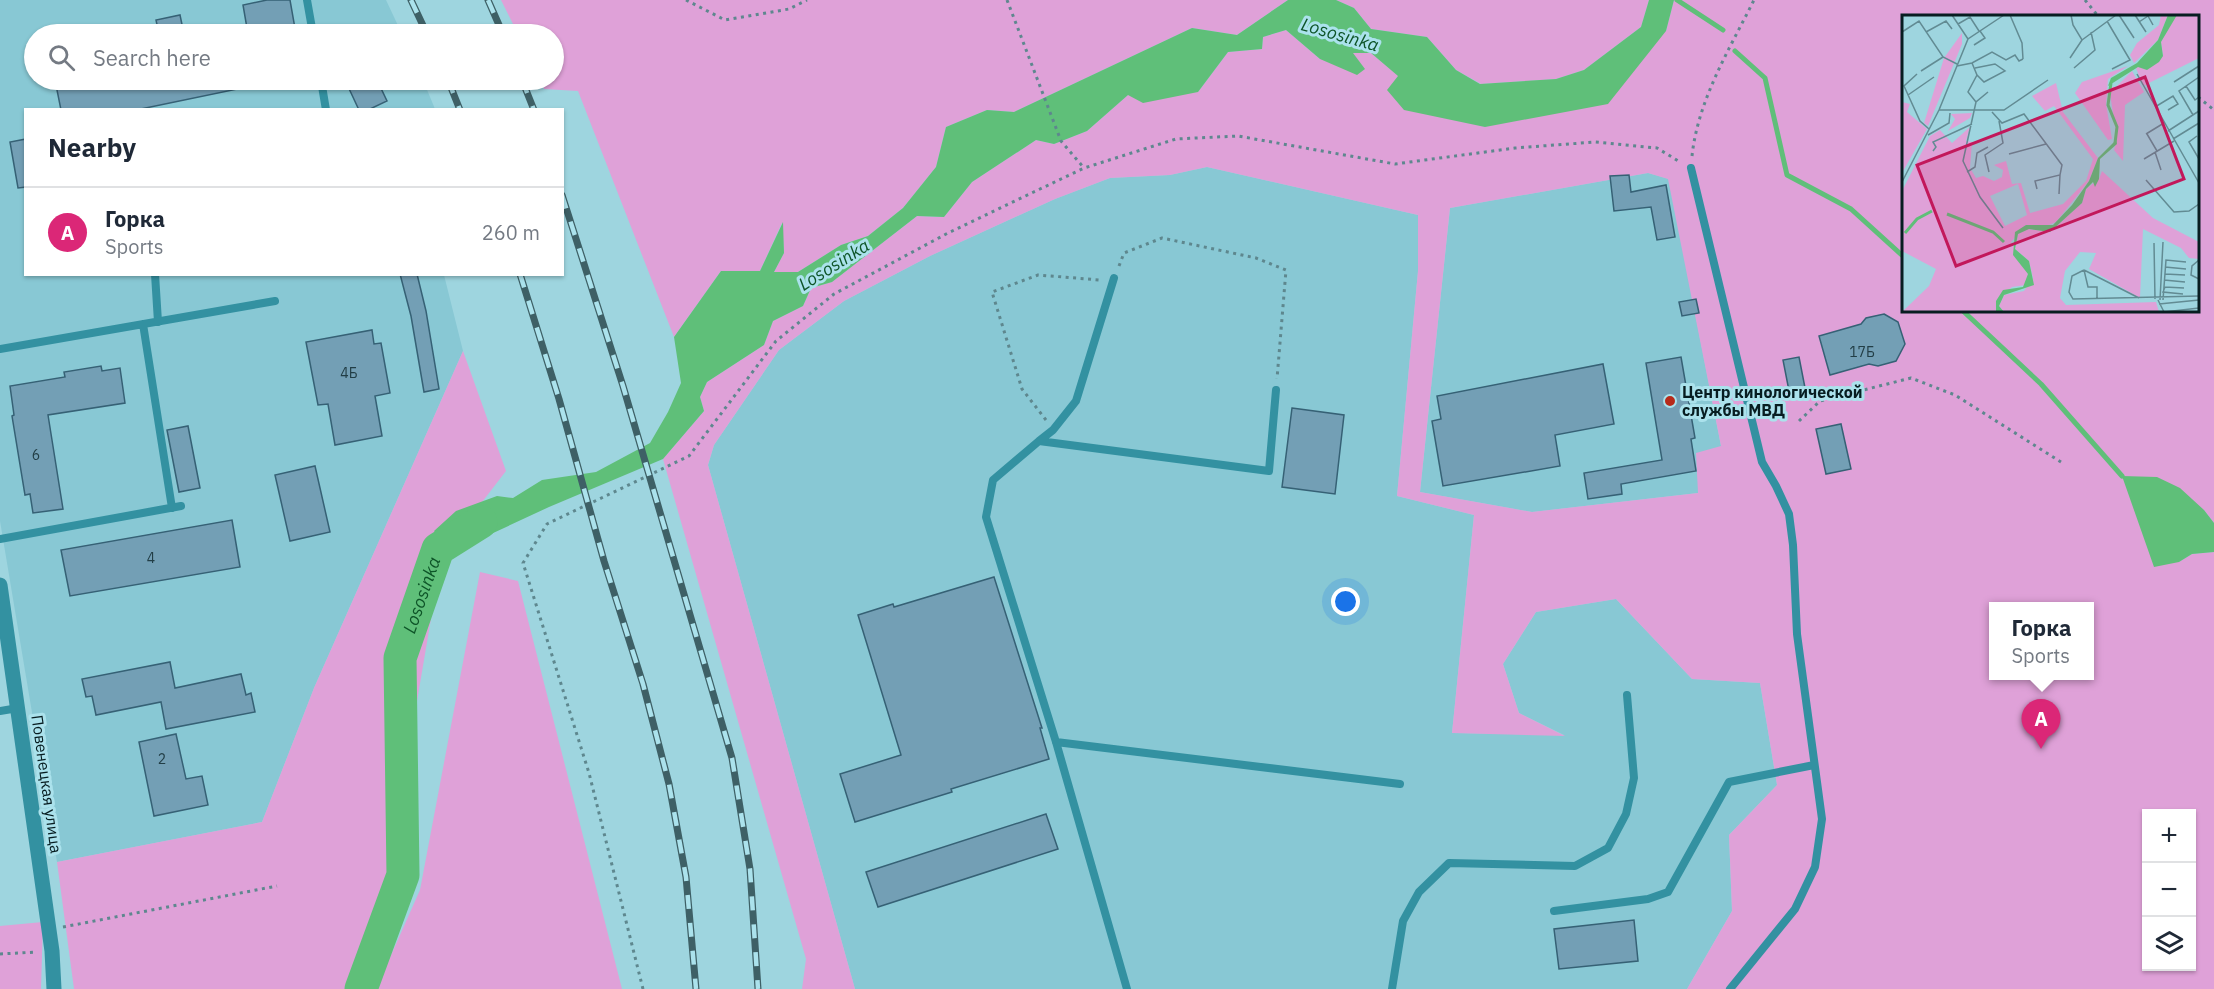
<!DOCTYPE html>
<meta charset="utf-8">
<style>
body{margin:0;font-family:"IBM Plex Sans",sans-serif;background:#f6f6f7;color:#1f2937}
.controls{position:absolute;right:18px;bottom:18px;display:grid;overflow:hidden;border-radius:0px;box-shadow:0 2px 4px #0004}
.controls button{width:54px;height:54px;display:grid;place-items:center;padding:0;border:0;border-bottom:2px solid #e0e1e3;background:#fff;color:#1f2937;font:30px sans-serif}
.you{position:absolute;left:1346px;top:602px;width:21px;height:21px;margin:-15px;border:4px solid #fff;border-radius:50%;background:#1a73e8;box-shadow:0 0 0 9px #1a73e833}
.badge{display:grid;place-items:center;width:39px;height:39px;border-radius:50%;background:#db2777;color:#fff;font-size:20px;font-weight:700}
.pin{position:absolute;translate:-50% -50px;filter:drop-shadow(0 2px 3px #0008)}
.pin::after{content:'';position:absolute;top:32px;width:21px;height:18px;background:inherit;clip-path:polygon(0 0,100% 0,50% 100%)}
.popup{position:absolute;left:1989px;top:602px;width:105px;height:78px;box-sizing:border-box;display:grid;place-content:center;border-radius:0px;background:#fff;filter:drop-shadow(0 2px 4px #0005);font-size:20px;white-space:nowrap;color:#747a83}
.popup b{font-size:22px;color:#1f2937}
.popup::after{content:'';position:absolute;left:50%;top:100%;margin-left:-12px;border:12px solid transparent;border-top-color:#fff}
.list{margin:0;padding:0;list-style:none}
h2{display:flex;justify-content:space-between;align-items:center;height:78px;margin:0;padding:0 24px;font-size:26px}
h2 small{font-size:20px;font-weight:400;color:#747a83}
.list li{display:grid;grid-template-columns:39px 1fr auto;gap:18px;align-items:center;box-sizing:border-box;height:90px;padding:0 24px;border-top:2px solid #e0e1e3}
.list b{display:block;font-size:22px;white-space:nowrap}
.list p{margin:0;font-size:20px;white-space:nowrap;color:#747a83}
.list em{font-size:20px;font-style:normal;color:#747a83}
.icon{flex:none;width:33px;height:33px;fill:none;stroke:currentColor;stroke-width:2;stroke-linecap:round;stroke-linejoin:round}
.map{position:relative;flex:none;width:2214px;height:989px;overflow:hidden}
.search{position:absolute;background:#fff;box-shadow:0 2px 4px #0004;left:24px;top:24px;width:540px;height:66px;display:flex;align-items:center;gap:15px;box-sizing:border-box;padding:0 21px;border-radius:33px;color:#747a83;font-size:22px}
.panel{position:absolute;background:#fff;box-shadow:0 2px 4px #0004;left:24px;top:108px;width:540px;height:168px;border-radius:0px}
.map>svg:first-child{display:block}
.built{fill:#88c8d4}
.green{fill:#dfa1d8;fill-rule:evenodd}
.water{fill:#5fbf79}
.lines{fill:none;stroke-linecap:round;stroke-linejoin:round}
.stream{stroke:#5fbf79;stroke-width:5}
.river{stroke:#5fbf79;stroke-width:33}
.building{fill:#739fb5;stroke:#366175;stroke-width:1.5}
.path{stroke:#5e878e;stroke-width:3;stroke-dasharray:3 4.5;stroke-linecap:butt}
.lane{stroke:#3391a1;stroke-width:8}
.street{stroke:#3391a1;stroke-width:15}
.rail-casing{stroke:#3e6066;stroke-width:7}
.rail{stroke:#abe2ec;stroke-width:4.5;stroke-dasharray:14;stroke-linecap:butt}
.poi-dot{fill:#b72a1a;stroke:#abe2ec;stroke-width:2}
.labels{text-anchor:middle;stroke-width:6;stroke-linejoin:round;paint-order:stroke}
.number-label{font-size:14px;fill:#223e46}
.poi-label{font-size:16px;font-weight:bold;fill:#071d21;stroke:#abe2ec;text-anchor:start}
.street-label{font-size:16px;fill:#071d21;stroke:#abe2ec}
.water-label{font-size:18px;font-style:italic;fill:#0e5528;stroke:#abe2ec}
.inset-river{fill:none;stroke:#5fbf79;stroke-width:3}
.inset-road{fill:none;stroke:#628b93;stroke-width:1.5}
.view{fill:#c2185b;fill-opacity:0.15;stroke:#c2185b;stroke-width:3}
.inset-edge{fill:none;stroke:#071d21;stroke-width:3}
</style>
<div class="map">
<svg width="2214" height="989" viewBox="0 0 2214 989">
<rect width="100%" height="100%" fill="#9ed5df"/>
<!-- built -->
<path class="built" d="M 0,0 L 386,0 L 402,34 L 34,34 L 34,80 L 423,80 L 435,109 L 26,110 L 26,274 L 444,275 L 463,351 L 314,688 L 262,822 L 57,862 L 0,521 Z
M 1207,167 L 1418,215 L 1418,271 L 1397,496 L 1474,515 L 1452,733 L 1564,735 L 1519,713 L 1503,664 L 1536,612 L 1616,599 L 1692,679 L 1760,683 L 1777,785 L 1729,835 L 1732,911 L 1687,989 L 855,989 L 708,465 L 714,445 L 779,350 L 844,301 L 930,256 L 1055,199 L 1110,178 L 1170,175 Z
M 1648,173 L 1669,179 L 1721,446 L 1698,493 L 1532,512 L 1420,492 L 1450,208 Z"/>
<!-- green -->
<path class="green" d="M 501,0 L 1288,0 L 1237,35 L 1192,28 L 1014,112 L 987,110 L 946,127 L 936,167 L 903,208 L 868,236 L 841,245 L 798,272 L 774,272 L 784,253 L 782,223 L 760,271 L 721,271 L 674,337 L 578,91 L 544,89 L 540,80 L 554,80 L 554,34 L 518,34 Z
M 1336,0 L 1649,0 L 1641,27 L 1584,70 L 1556,79 L 1481,84 L 1456,70 L 1427,37 L 1371,29 L 1354,8 Z
M 1674,0 L 2214,0 L 2214,523 L 2204,510 L 2179,562 L 2192,554 L 2214,552 L 2214,989 L 1687,989 L 1732,911 L 1729,835 L 1777,785 L 1760,683 L 1692,679 L 1616,599 L 1536,612 L 1503,664 L 1519,713 L 1565,736 L 1452,733 L 1474,515 L 1397,496 L 1418,271 L 1418,215 L 1207,167 L 1170,175 L 1110,178 L 1055,199 L 930,256 L 844,301 L 779,350 L 714,445 L 708,465 L 855,989 L 802,989 L 806,959 L 663,459 L 704,411 L 700,397 L 707,382 L 764,345 L 773,321 L 803,306 L 811,288 L 832,282 L 917,216 L 944,217 L 972,182 L 1036,140 L 1054,144 L 1087,131 L 1128,95 L 1198,92 L 1228,52 L 1262,49 L 1263,37 L 1286,30 L 1320,59 L 1352,53 L 1371,53 L 1399,76 L 1485,127 L 1666,31 ZM 1904,16 L 2198,16 L 2198,310 L 1904,310 ZM 1648,173 L 1668,179 L 1721,446 L 1696,453 L 1698,493 L 1532,512 L 1420,492 L 1450,208 ZM 1993,606 L 2089,606 L 2089,676 L 1993,676 ZM 2146,814 L 2192,814 L 2192,966 L 2146,966 Z
M 463,351 L 506,471 L 442,554 L 388,872 L 348,989 L 74,989 L 57,862 L 262,822 L 314,688 Z
M 480,572 L 518,581 L 622,989 L 376,989 L 420,890 Z
M 43,922 L 41,989 L 0,989 L 0,926 Z"/>
<!-- water -->
<path class="water" d="M 1288,0 L 1336,0 L 1354,8 L 1371,29 L 1427,37 L 1456,70 L 1480,84 L 1556,79 L 1584,70 L 1641,27 L 1649,0 L 1674,0 L 1666,31 L 1608,104 L 1485,127 L 1404,110 L 1387,90 L 1398,76 L 1371,53 L 1353,53 L 1365,69 L 1357,75 L 1320,59 L 1286,30 L 1263,37 L 1262,49 L 1228,52 L 1198,92 L 1143,103 L 1128,95 L 1087,131 L 1054,144 L 1036,140 L 972,182 L 944,217 L 917,216 L 832,282 L 811,288 L 803,306 L 773,321 L 764,345 L 707,382 L 700,397 L 704,411 L 663,459 L 549,507 L 478,540 L 451,555 L 434,531 L 456,511 L 497,496 L 513,498 L 542,480 L 596,472 L 650,443 L 668,412 L 681,383 L 674,337 L 721,271 L 760,271 L 783,222 L 784,253 L 774,272 L 798,272 L 841,245 L 868,236 L 903,208 L 936,167 L 946,127 L 987,110 L 1014,112 L 1192,28 L 1237,35 Z
M 2122,476 L 2157,477 L 2180,488 L 2204,510 L 2214,523 L 2214,552 L 2192,554 L 2179,562 L 2154,567 Z"/>
<g class="lines">
<!-- stream -->
<path class="stream" d="M 1677,0 L 1723,30
M 1735,51 L 1765,78 L 1787,175 L 1851,209 L 1904,257
M 1962,310 L 2041,384 L 2122,476"/>
<!-- river -->
<path class="river" id="s1" d="M 361,989 L 403,875 L 400,658 L 438,549 L 481,522"/>
</g>
<!-- building -->
<path class="building" d="M 267,0 L 290,0 L 296,34 L 248,34 L 243,5 Z
M 180,15 L 184,34 L 159,34 L 156,20 Z
M 55,80 L 251,80 L 252,86 L 136,110 L 61,110 Z
M 345,80 L 377,80 L 387,101 L 368,110 L 359,110 Z
M 26,139 L 26,187 L 18,188 L 10,142 Z
M 1629,175 L 1631,192 L 1666,185 L 1675,237 L 1657,240 L 1651,207 L 1614,211 L 1610,176 Z
M 400,274 L 417,274 L 426,311 L 439,389 L 424,392 L 411,316 Z
M 1696,299 L 1699,313 L 1682,316 L 1679,302 Z
M 1884,314 L 1898,322 L 1905,344 L 1896,361 L 1878,366 L 1869,364 L 1830,375 L 1819,336 L 1861,324 L 1866,318 Z
M 372,330 L 374,344 L 381,343 L 390,393 L 375,396 L 382,436 L 335,445 L 328,404 L 318,405 L 306,342 Z
M 1681,357 L 1695,438 L 1691,439 L 1696,471 L 1621,484 L 1622,494 L 1588,499 L 1584,473 L 1662,460 L 1646,363 Z
M 1799,357 L 1806,393 L 1790,396 L 1783,360 Z
M 1603,364 L 1614,424 L 1555,435 L 1560,466 L 1443,486 L 1432,421 L 1441,419 L 1437,396 Z
M 101,366 L 102,371 L 120,368 L 125,403 L 48,415 L 63,509 L 33,513 L 30,494 L 25,495 L 12,416 L 14,415 L 10,386 L 65,377 L 64,372 Z
M 1292,408 L 1344,415 L 1335,494 L 1282,487 Z
M 1841,424 L 1851,469 L 1826,474 L 1816,429 Z
M 188,426 L 200,488 L 179,492 L 167,430 Z
M 315,466 L 330,532 L 290,541 L 275,475 Z
M 232,520 L 240,567 L 70,596 L 61,550 Z
M 994,577 L 1042,728 L 1040,728 L 1049,759 L 951,789 L 952,792 L 855,822 L 840,774 L 901,755 L 858,615 L 893,604 L 894,607 Z
M 170,662 L 175,688 L 241,674 L 246,695 L 251,693 L 255,712 L 166,729 L 161,702 L 96,715 L 92,696 L 86,697 L 82,679 Z
M 176,734 L 186,779 L 202,776 L 208,805 L 154,816 L 139,742 Z
M 1046,814 L 1058,849 L 878,907 L 866,872 Z
M 1634,920 L 1638,961 L 1559,969 L 1554,929 Z"/>
<g class="lines">
<!-- path -->
<path class="path" d="M 686,0 L 725,20 L 789,9 L 807,0
M 1007,0 L 1061,141 L 1084,168
M 2085,0 L 2098,16
M 2198,97 L 2214,110
M 1692,156 C 1698,100 1729,50 1754,0
M 1119,266 L 1124,253 L 1162,238 L 1256,258 L 1286,270 L 1277,379
M 1046,420 L 1022,389 L 992,292 L 1038,275 L 1100,280
M 1799,421 L 1820,401 L 1911,378 L 1955,395 L 2061,462
M 63,927 L 277,886
M 0,954 L 37,952
M 643,989 L 589,773 L 523,563 L 547,524 L 689,456 L 776,341 L 834,294 L 948,233 L 1084,168 L 1176,139 L 1238,136 L 1395,164 L 1515,148 L 1595,142 L 1657,148 L 1680,162"/>
<!-- lane -->
<path class="lane" d="M 307,0 L 313,34
M 321,80 L 326,110
M 1691,168 L 1762,462 L 1776,486 L 1789,514 L 1793,545 L 1797,634 L 1822,819 L 1815,867 L 1795,909 L 1730,989
M 155,274 L 158,322
M 143,324 L 172,508
M 0,349 L 275,301
M 1039,441 L 1053,430 L 1076,401 L 1114,278
M 0,539 L 181,506
M 0,711 L 18,708
M 1056,742 L 1400,784
M 1554,911 L 1648,899 L 1668,892 L 1729,782 L 1814,765
M 1127,989 L 1056,742 L 986,517 L 993,480 L 1039,441 L 1269,471 L 1276,390
M 1392,989 L 1403,921 L 1419,892 L 1449,863 L 1575,866 L 1608,848 L 1626,814 L 1634,778 L 1627,695"/>
<!-- street -->
<path class="street" d="M 0,585 L 52,951 L 54,989"/>
<defs>
<path id="rail" d="M 411,0 L 427,34
M 488,0 L 503,34
M 448,80 L 460,110
M 522,80 L 534,110
M 562,195 L 623,386 L 732,758 L 750,869 L 758,989
M 520,274 L 559,399 L 604,561 L 643,684 L 669,784 L 686,877 L 696,989"/>
</defs>
<!-- rail casing -->
<use href="#rail" class="rail-casing"/>
<!-- rail -->
<use href="#rail" class="rail"/>
</g>
<!-- markers -->
<circle class="poi-dot" cx="1670" cy="401" r="6"/>
<g class="labels">
<!-- number labels -->
<g class="number-label">
<text x="1862" y="357">17Б</text>
<text x="349" y="378">4Б</text>
<text x="36" y="460">6</text>
<text x="151" y="563">4</text>
<text x="162" y="764">2</text>
</g>
<!-- poi labels -->
<g class="poi-label">
<text x="1682" y="398">Центр кинологической<tspan x="1682" dy="18">службы МВД</tspan></text>
</g>
<!-- street labels -->
<g class="street-label">
<text transform="translate(47 784) rotate(82)" y="6">Повенецкая улица</text>
</g>
<!-- water labels -->
<g class="water-label">
<text transform="translate(1340 35) rotate(16)" y="6">Lososinka</text>
<text transform="translate(834 265) rotate(-32)" y="6">Lososinka</text>
<text dy="6" stroke="none"><textPath href="#s1" startOffset="405">Lososinka</textPath></text>
</g>
</g>
<!-- overview -->
<g transform="translate(1902 15)">
<rect width="297" height="297" fill="#9ed5df"/>
<path d="M 259,0 L 266,0 L 256,25 L 232,48 L 228,40 L 235,28 L 257,10 ZM 297,0 L 297,43 L 241,71 L 234,53 L 261,41 L 259,27 L 272,1 ZM 60,18 L 60,29 L 26,111 L 22,108 L 42,43 ZM 226,51 L 206,64 L 204,89 L 210,124 L 206,125 L 173,78 L 180,67 ZM 230,56 L 242,77 L 223,90 L 221,146 L 212,135 L 215,124 L 207,72 L 214,72 ZM 154,68 L 161,97 L 196,143 L 187,166 L 154,207 L 139,213 L 124,210 L 109,227 L 126,259 L 124,270 L 110,272 L 94,286 L 94,297 L 0,297 L 27,271 L 34,254 L 0,236 L 0,176 L 28,121 L 38,115 L 50,128 L 68,112 L 64,126 L 70,127 L 68,153 L 74,163 L 81,161 L 92,166 L 100,162 L 101,155 L 92,150 L 104,146 L 110,169 L 119,168 L 128,198 L 161,189 L 184,166 L 191,144 L 152,91 L 143,96 L 130,81 ZM 116,169 L 125,200 L 103,211 L 88,181 ZM 0,87 L 8,89 L 5,97 L 25,114 L 0,158 ZM 70,98 L 68,103 L 46,116 L 53,104 L 49,99 ZM 200,156 L 251,203 L 297,227 L 297,244 L 287,243 L 279,233 L 241,214 L 238,283 L 187,254 L 194,238 L 178,237 L 163,256 L 158,283 L 164,290 L 254,287 L 257,297 L 102,297 L 97,291 L 102,280 L 122,276 L 131,263 L 127,246 L 113,234 L 116,219 L 126,214 L 148,217 L 180,188 L 184,174 L 197,164 Z" fill="#dfa1d8" fill-rule="evenodd"/>
<path d="M 266,0 L 275,0 L 259,27 L 261,41 L 257,47 L 245,55 L 236,52 L 206,71 L 209,63 L 235,48 L 256,25 ZM 214,125 L 215,129 L 198,144 L 197,164 L 193,172 L 191,167 L 184,174 L 180,188 L 148,217 L 127,214 L 116,219 L 113,234 L 127,246 L 132,270 L 102,280 L 97,291 L 102,297 L 94,297 L 94,286 L 101,275 L 121,272 L 126,259 L 111,240 L 113,217 L 124,210 L 151,210 L 170,190 L 187,166 L 196,143 Z" fill="#5fbf79"/>
<path class="inset-river" d="M 209,68 L 206,90 L 215,112 L 213,128M 45,199 L 91,217 L 102,227M 3,218 L 15,204 L 30,196"/>
<path class="inset-road" d="M 50,0 L 66,24M 108,0 L 120,28 L 121,44M 169,0 L 171,10 L 180,25 L 214,0M 217,0 L 232,23M 233,0 L 244,17M 205,6 L 228,45 L 210,54M 237,7 L 246,1 L 251,10M 56,9 L 68,2 L 77,16M 0,17 L 17,6 L 41,42 L 55,49M 24,17 L 44,6 L 50,14M 72,30 L 83,23 L 78,16M 168,43 L 180,25M 70,48 L 75,60 L 82,67 L 103,56 L 93,49 L 73,53M 55,51 L 70,48 L 90,37 L 104,45 L 113,40 L 117,46 L 121,44M 172,53 L 193,35 L 189,17M 19,56 L 41,42M 15,59 L 2,71 L 18,106 L 27,114M 235,59 L 297,168M 272,67 L 297,51M 284,71 L 293,85 L 297,82M 86,77 L 74,87 L 61,146 L 78,182 L 101,213M 6,80 L 32,62M 74,87 L 66,77 L 75,60M 253,92 L 271,81 L 276,89 L 266,95M 37,95 L 102,95 L 146,65M 90,97 L 100,108 L 122,99 L 160,150 L 158,160 L 133,166 L 135,174M 291,100 L 277,76 L 297,62M 266,116 L 297,96M 244,119 L 262,108M 245,119 L 255,136M 26,120 L 47,108 L 48,98M 295,121 L 287,127 L 297,144M 271,124 L 297,108M 31,136 L 34,132 L 31,127 L 70,109M 253,137 L 259,155M 107,139 L 144,129M 242,144 L 272,126M 65,157 L 73,152 L 75,138 L 86,132M 87,157 L 83,140 L 101,128 L 97,106M 244,165 L 272,197 L 287,196 L 297,189M 0,167 L 37,95 L 66,24 L 102,0M 157,179 L 158,160M 252,228 L 253,284M 297,245 L 290,251 L 289,260 L 297,264M 263,252 L 284,254M 182,255 L 170,261 L 167,277 L 171,284 L 297,281M 182,255 L 237,283M 182,255 L 186,272 L 195,272 L 195,284M 263,259 L 283,260M 262,265 L 283,267M 281,279 L 261,277 L 263,272 L 282,273M 256,285 L 262,297 L 297,293M 258,285 L 261,227M 261,285 L 264,245 L 284,247M 257,289 L 297,285"/>
<path class="view" d="M 243,62 L 282,164 L 54,251 L 15,150 Z"/>
<rect width="297" height="297" class="inset-edge"/>
</g>
</svg>
<div class="controls">
<button>+</button>
<button>−</button>
<button><svg class="icon" aria-label="layers" viewBox="0 0 24 24"><path d="M12 4l9 5-9 5-9-5zM3 14l9 5 9-5"/></svg></button>
</div>
<div class="you"></div>
<div class="pin badge" style="left:2041px;top:749px">A</div>
<div class="popup"><b>Горка</b>Sports</div>
<div class="search"><svg class="icon" aria-label="search" viewBox="0 0 24 24"><circle cx="10" cy="10" r="6"/><path d="M15 15l6 6"/></svg>Search here</div>
<section class="panel">
<h2>Nearby<small></small></h2>
<ul class="list">
<li><span class="badge">A</span><div><b>Горка</b><p>Sports</p></div><em>260 m</em></li>
</ul>
</section>
</div>
